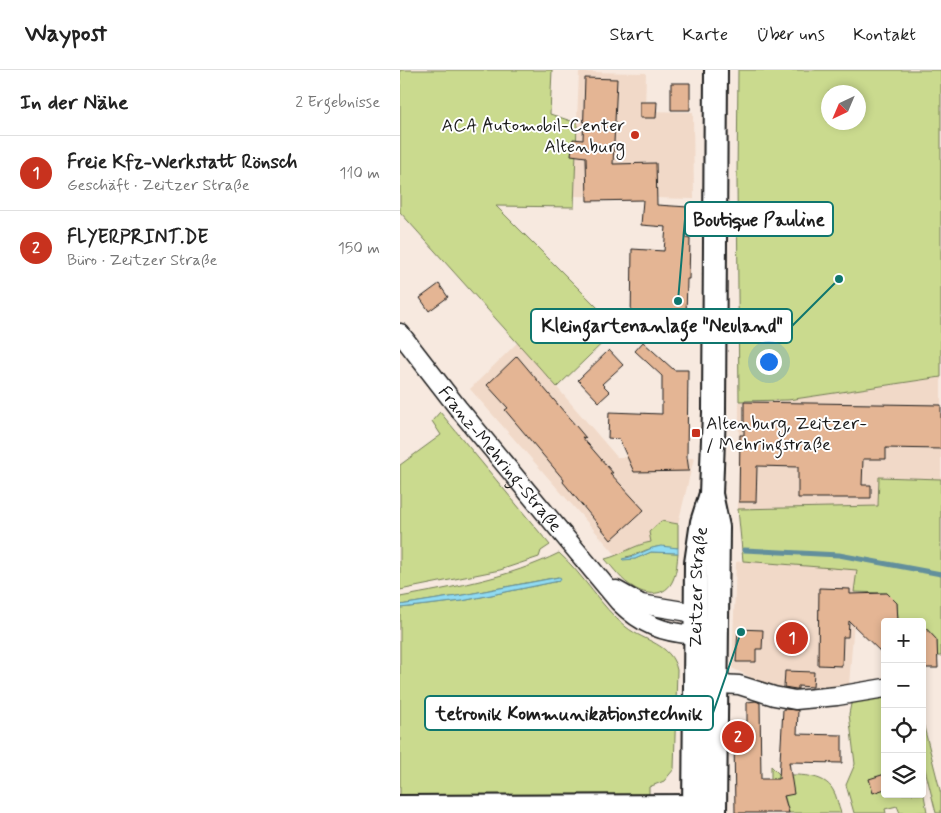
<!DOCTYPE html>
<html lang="de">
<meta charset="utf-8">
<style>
body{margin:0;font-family:Mynerve,sans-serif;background:#f2f2f2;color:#222}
.controls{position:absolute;right:15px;bottom:15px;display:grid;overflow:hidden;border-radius:5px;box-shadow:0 2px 8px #0003}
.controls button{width:45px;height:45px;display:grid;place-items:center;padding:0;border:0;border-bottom:1px solid #e0e0e0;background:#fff;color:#222;font:25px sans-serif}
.compass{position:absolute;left:421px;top:15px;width:45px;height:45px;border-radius:50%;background:#fff;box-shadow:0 2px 8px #0003;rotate:224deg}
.you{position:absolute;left:368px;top:291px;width:18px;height:18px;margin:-12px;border:4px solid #fff;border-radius:50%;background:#1a73e8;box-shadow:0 0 0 8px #1a73e833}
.badge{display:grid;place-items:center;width:32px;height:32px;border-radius:50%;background:#c8321e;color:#fff;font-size:16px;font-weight:700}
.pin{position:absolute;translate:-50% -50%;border:2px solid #fff;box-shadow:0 1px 5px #0006}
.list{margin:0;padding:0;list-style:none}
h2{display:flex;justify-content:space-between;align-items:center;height:65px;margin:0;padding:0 20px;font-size:21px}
h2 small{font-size:16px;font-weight:400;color:#767676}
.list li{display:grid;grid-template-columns:32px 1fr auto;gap:15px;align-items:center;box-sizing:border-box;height:75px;padding:0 20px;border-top:1px solid #e0e0e0}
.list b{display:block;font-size:19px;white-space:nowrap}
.list p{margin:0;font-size:16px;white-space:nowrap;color:#767676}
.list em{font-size:16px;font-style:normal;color:#767676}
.icon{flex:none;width:28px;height:28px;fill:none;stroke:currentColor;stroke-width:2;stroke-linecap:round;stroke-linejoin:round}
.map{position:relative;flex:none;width:541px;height:743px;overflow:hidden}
header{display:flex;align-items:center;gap:30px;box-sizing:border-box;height:70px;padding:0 25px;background:#fff;border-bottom:1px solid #e0e0e0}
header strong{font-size:24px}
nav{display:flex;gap:28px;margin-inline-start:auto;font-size:18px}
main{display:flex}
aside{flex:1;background:#fff}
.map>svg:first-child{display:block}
.built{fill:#f1d9c8}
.green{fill:#cada8e;stroke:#737b55;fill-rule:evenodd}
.water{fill:#90dbf2;stroke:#628f9c}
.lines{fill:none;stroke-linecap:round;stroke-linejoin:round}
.stream{stroke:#628f9c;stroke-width:5}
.building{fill:#e4b594;stroke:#1c1c1c}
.minor-casing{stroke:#1c1c1c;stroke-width:21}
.major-casing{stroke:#1c1c1c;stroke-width:26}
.minor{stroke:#fff;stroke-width:18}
.major{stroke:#fff;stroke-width:22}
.poi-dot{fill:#c8321e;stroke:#fff;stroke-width:2}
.labels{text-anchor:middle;stroke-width:4;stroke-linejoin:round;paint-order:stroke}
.poi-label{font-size:18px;fill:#1c1c1c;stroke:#fff;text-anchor:end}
.street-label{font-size:18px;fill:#1c1c1c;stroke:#fff}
.leader{fill:none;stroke:#0f766e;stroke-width:2}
.callout-dot{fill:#0f766e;stroke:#fff;stroke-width:2}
.callout{fill:#fff;stroke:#0f766e;stroke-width:2}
.callout-label{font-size:19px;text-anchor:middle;font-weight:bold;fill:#1c1c1c}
</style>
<header>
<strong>Waypost</strong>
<nav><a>Start</a><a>Karte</a><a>Über uns</a><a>Kontakt</a></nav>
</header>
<main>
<aside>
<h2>In der Nähe<small>2 Ergebnisse</small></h2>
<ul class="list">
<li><span class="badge">1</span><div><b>Freie Kfz-Werkstatt Rönsch</b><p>Geschäft · Zeitzer Straße</p></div><em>110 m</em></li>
<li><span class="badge">2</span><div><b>FLYERPRINT.DE</b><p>Büro · Zeitzer Straße</p></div><em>150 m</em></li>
</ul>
</aside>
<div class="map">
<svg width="541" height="743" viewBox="0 0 541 743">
<rect width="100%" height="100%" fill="#f7e9df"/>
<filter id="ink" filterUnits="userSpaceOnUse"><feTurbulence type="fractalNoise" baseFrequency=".02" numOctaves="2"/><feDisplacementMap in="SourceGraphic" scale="10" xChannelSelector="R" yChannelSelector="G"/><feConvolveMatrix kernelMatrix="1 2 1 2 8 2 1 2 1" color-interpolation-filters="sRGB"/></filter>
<g filter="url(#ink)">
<!-- built -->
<path class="built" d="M 179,2 L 246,3 L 245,41 L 293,42 L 294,129 L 174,126 Z
M 118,272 L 217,387 L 294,388 L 278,454 L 261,451 L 251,472 L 238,475 L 217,486 L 70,319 Z
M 541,307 L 541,409 L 479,407 L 478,436 L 338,439 L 339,331 L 388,330 Z
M 343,491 L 458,500 L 449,615 L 389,619 L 358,611 L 332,598 L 336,492 Z"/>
<!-- green -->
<path class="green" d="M 0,0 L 152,0 L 150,44 L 177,53 L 174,137 L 96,136 L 218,258 L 157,317 L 0,142 Z
M 338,0 L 541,0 L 541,307 L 388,330 L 339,331 L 337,110 ZM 428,22 L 458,22 L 458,52 L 428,52 Z
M 40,342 L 150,475 L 141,481 L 139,487 L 100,500 L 0,520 L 0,395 L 41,365 L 32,351 Z
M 479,407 L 541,409 L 541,586 L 537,586 L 537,570 L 530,563 L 522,563 L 522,552 L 498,552 L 497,533 L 487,523 L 454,522 L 457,500 L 343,491 L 338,439 L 478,436 Z
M 261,451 L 278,454 L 278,478 C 269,478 261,475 253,478 C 243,480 236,486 226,487 L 235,489 L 251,482 L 278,483 C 277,492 277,501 273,510 C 266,527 246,526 233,517 C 222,511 214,499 205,489 C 222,485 233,475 251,472 L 249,462 Z
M 159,483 C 184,505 200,536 226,557 C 245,572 271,573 277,600 L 274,699 L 264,711 L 249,717 L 249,728 L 0,728 L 0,538 L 62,531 L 159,511 L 158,507 L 63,525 L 0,535 L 0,527 C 54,517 109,508 159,483 Z
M 485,627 L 485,724 L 522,724 L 522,714 L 527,742 L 500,743 L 497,736 L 485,739 L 486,743 L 454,743 L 446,715 L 455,694 L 449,644 L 452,629 Z
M 522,649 L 541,724 L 541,743 L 536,743 L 522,687 Z
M 371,696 L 380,705 C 396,705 424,703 433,720 C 437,726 438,736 441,743 L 389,743 L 381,713 L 371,713 Z"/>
<!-- water -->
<path class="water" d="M 261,476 L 278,478 L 278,483 L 251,482 L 235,489 L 223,490 L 222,489 L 234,486 L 252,478 Z
M 159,507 L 161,508 L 159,511 L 62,531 L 0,538 L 0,535 L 63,525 Z"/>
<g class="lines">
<!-- stream -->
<path class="stream" d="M 344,480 L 439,485 L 541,504"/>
</g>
<!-- building -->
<path class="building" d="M 185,8 L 217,9 L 213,94 L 256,93 L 257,135 L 288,137 L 286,168 L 290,169 L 289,209 L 287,209 L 286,246 L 254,245 L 255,250 L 231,252 L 232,179 L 264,181 L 266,157 L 241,155 L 243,130 L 187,131 L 186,87 L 171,85 L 173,69 L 183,70 Z
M 271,13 L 290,13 L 290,40 L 271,40 Z
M 240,32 L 257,32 L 256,48 L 240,48 Z
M 39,214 L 48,227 L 29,241 L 20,228 Z
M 243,272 L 274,300 L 288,300 L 287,387 L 289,401 L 234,402 L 219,369 L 208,368 L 209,342 L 262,344 L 262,306 L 235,281 Z
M 209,280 L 223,295 L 202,314 L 210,322 L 199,332 L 178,310 Z
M 117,286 L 186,368 L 182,367 L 213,403 L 210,403 L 244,440 L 211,470 L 163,412 L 164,410 L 105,340 L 108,338 L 87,315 Z
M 344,332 L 541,335 L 541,379 L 486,378 L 486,389 L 463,389 L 462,415 L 471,415 L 471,428 L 398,428 L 398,397 L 357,396 L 356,432 L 339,432 L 340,365 L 344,365 Z
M 419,518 L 450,519 L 450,524 L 487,523 L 497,533 L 498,552 L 485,552 L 485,586 L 449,551 L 448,567 L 443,567 L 442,596 L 418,595 Z
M 522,554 L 537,570 L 538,598 L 522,598 Z
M 338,559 L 363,560 L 362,579 L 356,579 L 356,592 L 336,592 Z
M 385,601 L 414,602 L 413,617 L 398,616 L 398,619 L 396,619 L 384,617 Z
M 356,631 L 360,633 L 361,709 L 379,709 L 383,639 L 398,640 L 397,664 L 442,665 L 442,693 L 389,692 L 394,724 L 384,726 L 389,743 L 335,743 L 334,664 L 347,664 L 347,632 Z
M 485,704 L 485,719 L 473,723 L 469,709 Z"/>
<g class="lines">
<defs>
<g id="minor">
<path id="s1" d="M 0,263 L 58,338 L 219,532 C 242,555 262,562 294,565"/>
<path d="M 216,520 L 241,534 L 295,543"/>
<path d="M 303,613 L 339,615 L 374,626 L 395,630 L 437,626 L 485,618"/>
</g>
<g id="major">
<path d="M 0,737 L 309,736"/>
<path id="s2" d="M 294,743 L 296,493 L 302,452 L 310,427"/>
<path d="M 315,743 L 318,457 L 311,424 L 314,342 L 316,0"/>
</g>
</defs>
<!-- minor casing -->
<use href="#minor" class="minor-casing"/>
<!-- major casing -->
<use href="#major" class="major-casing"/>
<!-- minor -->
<use href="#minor" class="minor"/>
<!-- major -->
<use href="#major" class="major"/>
</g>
</g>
<!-- markers -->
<g class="poi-dot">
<circle cx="235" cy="65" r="5"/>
<rect x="291" y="358" width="10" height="10" rx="2.5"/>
</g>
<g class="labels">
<!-- poi labels -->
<g class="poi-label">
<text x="225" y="61">ACA Automobil-Center<tspan x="225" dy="21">Altenburg</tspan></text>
<text x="306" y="359" text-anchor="start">Altenburg, Zeitzer-<tspan x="306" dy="21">/ Mehringstraße</tspan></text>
</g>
<!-- street labels -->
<g class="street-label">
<text dy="6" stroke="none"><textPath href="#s1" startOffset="161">Franz-Mehring-Straße</textPath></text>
<text dy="6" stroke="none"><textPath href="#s2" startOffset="226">Zeitzer Straße</textPath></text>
</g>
</g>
<!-- callouts -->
<path class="leader" d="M278 231L285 149M439 209L392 256M341 562L313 643"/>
<g class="callout-dot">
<circle cx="278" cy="231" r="5"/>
<circle cx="439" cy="209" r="5"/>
<circle cx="341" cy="562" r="5"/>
</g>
<g class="callout">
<rect x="285" y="132" width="148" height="34" rx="5"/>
<rect x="131" y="239" width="261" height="34" rx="5"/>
<rect x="25" y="626" width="288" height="34" rx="5"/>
</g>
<g class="callout-label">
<text x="359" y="156">Boutique Pauline</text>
<text x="262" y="262">Kleingartenanlage "Neuland"</text>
<text x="169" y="650">tetronik Kommunikationstechnik</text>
</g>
</svg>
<div class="controls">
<button>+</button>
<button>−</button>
<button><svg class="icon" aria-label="locate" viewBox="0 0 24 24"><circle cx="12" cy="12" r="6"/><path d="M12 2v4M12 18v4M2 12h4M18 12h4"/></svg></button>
<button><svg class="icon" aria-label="layers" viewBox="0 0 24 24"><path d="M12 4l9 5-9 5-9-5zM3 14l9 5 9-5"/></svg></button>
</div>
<svg class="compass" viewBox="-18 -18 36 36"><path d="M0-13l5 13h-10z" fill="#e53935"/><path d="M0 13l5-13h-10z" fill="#767676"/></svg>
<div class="you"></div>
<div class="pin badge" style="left:392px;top:568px">1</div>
<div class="pin badge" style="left:338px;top:667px">2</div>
</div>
</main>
